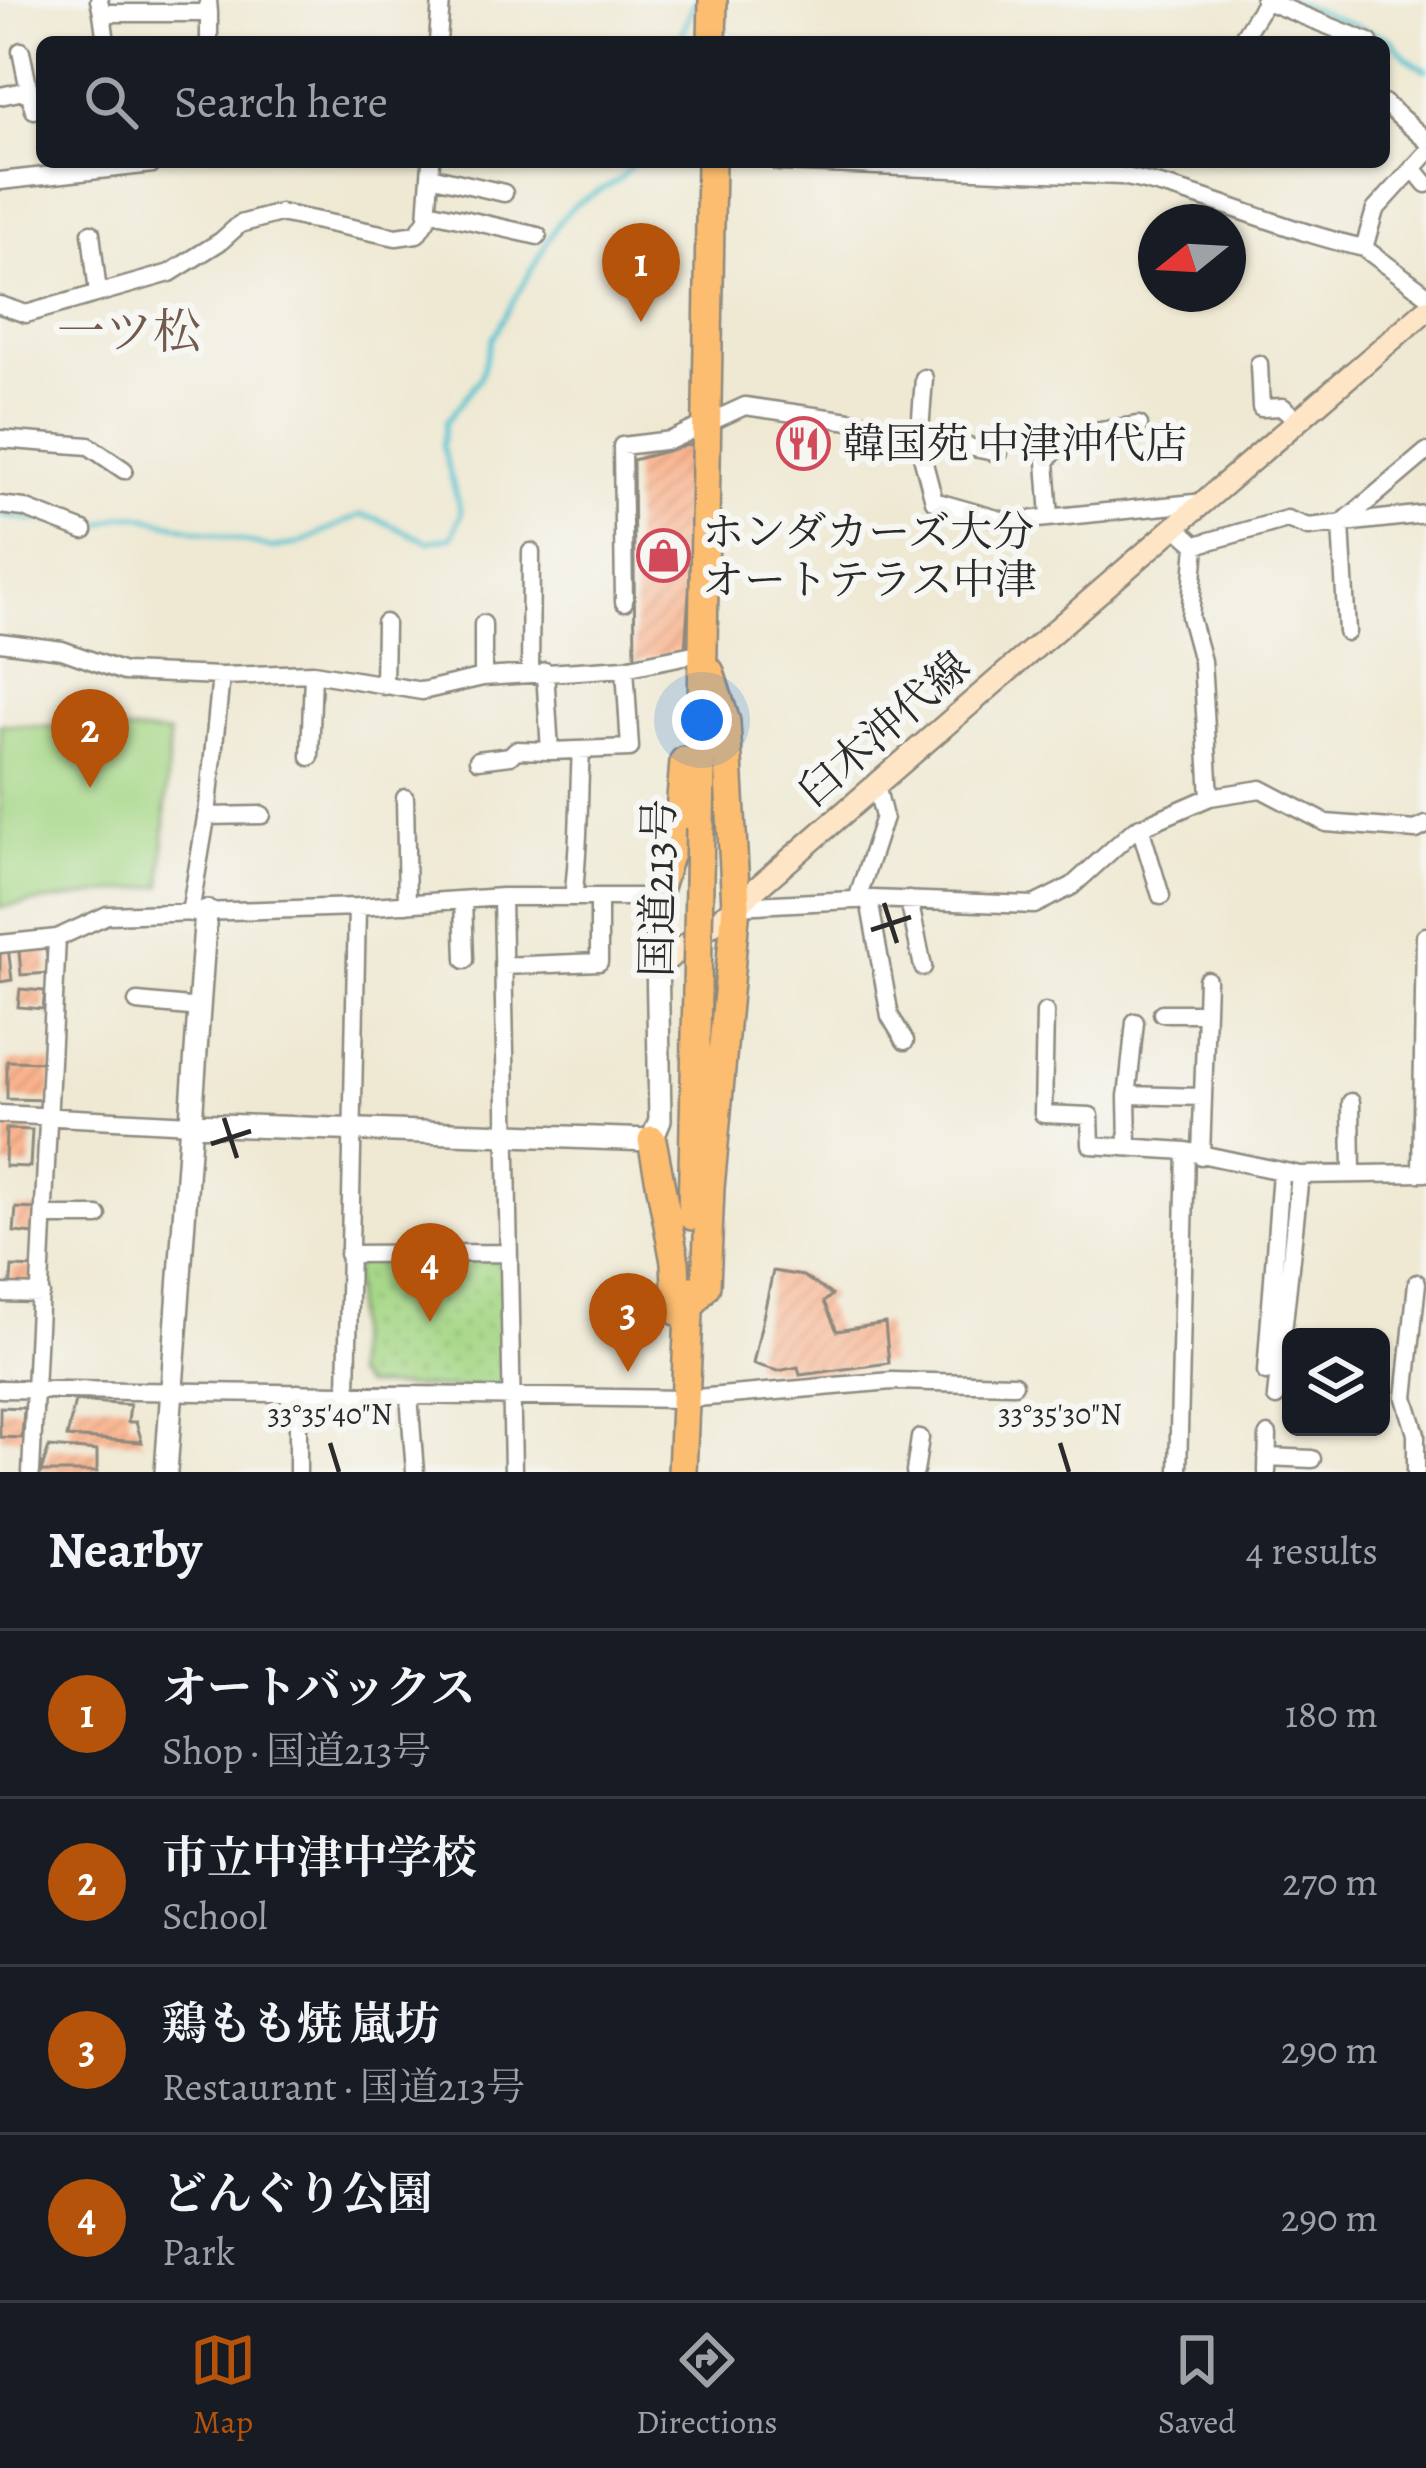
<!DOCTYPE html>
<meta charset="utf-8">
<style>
body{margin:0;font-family:Alegreya,"Noto Serif JP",serif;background:#20242c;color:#f1f3f6}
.controls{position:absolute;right:36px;bottom:36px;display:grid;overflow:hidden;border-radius:18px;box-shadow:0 3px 9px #0004}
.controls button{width:108px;height:108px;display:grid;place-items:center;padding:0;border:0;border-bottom:3px solid #363941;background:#171b24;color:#f1f3f6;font:60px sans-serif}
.compass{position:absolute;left:1138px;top:204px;width:108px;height:108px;border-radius:50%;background:#171b24;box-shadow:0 3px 9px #0004;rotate:252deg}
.you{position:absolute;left:702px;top:720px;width:42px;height:42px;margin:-30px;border:9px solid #fff;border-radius:50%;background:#1a73e8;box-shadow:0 0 0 18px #1a73e833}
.badge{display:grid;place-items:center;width:78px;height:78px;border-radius:50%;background:#b45309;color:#fff;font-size:39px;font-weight:700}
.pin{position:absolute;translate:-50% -99px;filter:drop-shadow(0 3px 6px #0008)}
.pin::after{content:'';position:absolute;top:63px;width:42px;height:36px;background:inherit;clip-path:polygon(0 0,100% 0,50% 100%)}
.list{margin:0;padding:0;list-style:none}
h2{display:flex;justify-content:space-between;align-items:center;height:156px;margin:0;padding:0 48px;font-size:51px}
h2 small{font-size:39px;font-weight:400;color:#9ea1a6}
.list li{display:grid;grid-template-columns:78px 1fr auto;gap:36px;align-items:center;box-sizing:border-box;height:168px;padding:0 48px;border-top:3px solid #363941}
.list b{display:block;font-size:45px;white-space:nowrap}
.list p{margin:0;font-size:39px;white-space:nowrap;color:#9ea1a6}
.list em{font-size:39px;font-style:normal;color:#9ea1a6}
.icon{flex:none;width:66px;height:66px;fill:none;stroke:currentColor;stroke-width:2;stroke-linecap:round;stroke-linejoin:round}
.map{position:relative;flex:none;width:1426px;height:1472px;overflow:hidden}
.search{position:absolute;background:#171b24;box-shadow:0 3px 9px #0004;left:36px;right:36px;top:36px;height:132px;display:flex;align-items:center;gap:30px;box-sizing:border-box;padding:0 42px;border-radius:18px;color:#9ea1a6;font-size:45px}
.sheet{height:828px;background:#171b24}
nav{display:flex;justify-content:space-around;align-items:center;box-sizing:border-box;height:168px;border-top:3px solid #363941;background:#171b24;font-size:33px;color:#9ea1a6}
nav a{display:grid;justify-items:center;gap:6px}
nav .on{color:#b45309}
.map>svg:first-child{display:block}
.park{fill:url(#park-dots);stroke:#688158;stroke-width:3}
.pitch{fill:#a5d786;stroke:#688158;stroke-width:3}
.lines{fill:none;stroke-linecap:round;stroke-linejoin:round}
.stream{stroke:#56c2d0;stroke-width:4.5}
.building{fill:url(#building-hatch)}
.minor-casing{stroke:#8d8a7f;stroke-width:21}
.tertiary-casing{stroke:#8d8a7f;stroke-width:26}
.secondary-casing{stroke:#8d8a7f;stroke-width:26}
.trunk-casing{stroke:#8d8a7f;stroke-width:32}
.minor{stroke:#fff;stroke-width:16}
.tertiary{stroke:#fff;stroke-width:21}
.secondary{stroke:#fee5c5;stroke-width:21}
.trunk{stroke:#fcbd6f;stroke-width:27}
.trunk-bridge-casing{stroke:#8d8a7f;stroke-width:32;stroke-linecap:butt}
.trunk-bridge{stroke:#fcbd6f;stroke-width:27}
.ticks{fill:none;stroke:#2b2b2b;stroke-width:4.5}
.labels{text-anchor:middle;stroke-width:12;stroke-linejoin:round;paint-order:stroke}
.poi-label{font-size:42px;fill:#2b2b2b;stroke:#f6f6f2;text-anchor:start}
.street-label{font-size:42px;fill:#2b2b2b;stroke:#f6f6f2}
.quarter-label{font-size:48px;fill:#735a4c;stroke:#f6f6f2}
.ticks-label{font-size:30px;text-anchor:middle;fill:#2b2b2b;stroke:#f6f6f2;stroke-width:12;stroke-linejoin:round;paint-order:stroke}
</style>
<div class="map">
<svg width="1426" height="1472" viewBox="0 0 1426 1472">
<defs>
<pattern id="park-dots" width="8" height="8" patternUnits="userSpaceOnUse" patternTransform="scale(3)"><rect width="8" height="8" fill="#a5d786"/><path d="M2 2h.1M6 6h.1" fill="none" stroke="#8eb974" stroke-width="1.8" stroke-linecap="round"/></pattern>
<pattern id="building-hatch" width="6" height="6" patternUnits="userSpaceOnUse" patternTransform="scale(3)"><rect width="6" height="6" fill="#fab089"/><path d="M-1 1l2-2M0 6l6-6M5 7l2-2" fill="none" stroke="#d69876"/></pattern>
</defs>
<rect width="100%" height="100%" fill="#f6f6f2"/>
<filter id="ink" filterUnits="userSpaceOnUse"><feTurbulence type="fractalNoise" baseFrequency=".00833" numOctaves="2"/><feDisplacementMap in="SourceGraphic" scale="24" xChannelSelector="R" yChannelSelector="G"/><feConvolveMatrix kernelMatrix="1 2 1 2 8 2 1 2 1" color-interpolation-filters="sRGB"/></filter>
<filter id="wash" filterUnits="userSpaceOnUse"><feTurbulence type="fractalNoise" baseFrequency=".004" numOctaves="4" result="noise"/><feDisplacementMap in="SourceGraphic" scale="48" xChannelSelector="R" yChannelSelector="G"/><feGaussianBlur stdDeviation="2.7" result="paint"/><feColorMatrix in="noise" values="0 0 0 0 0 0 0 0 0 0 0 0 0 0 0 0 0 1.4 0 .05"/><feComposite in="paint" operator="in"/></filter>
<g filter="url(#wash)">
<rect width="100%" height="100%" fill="#efe9d3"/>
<!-- park -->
<path class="park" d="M 366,1257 L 496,1260 L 505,1269 L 507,1380 L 495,1389 L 364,1386 L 353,1375 L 354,1266 Z"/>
<!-- pitch -->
<path class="pitch" d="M 0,724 L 169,734 L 162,886 L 0,907 Z"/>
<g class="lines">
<!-- stream -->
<path class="stream" d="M 1289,0 L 1390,39 L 1407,58 L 1426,70
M 679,42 L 695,0
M 0,514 L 37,521
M 89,529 L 123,516 L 138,516 L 271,548 L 298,544 L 360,515 L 378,519 L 428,542 L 452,537 L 461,513 L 442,445 L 446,422 L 480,378 L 492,339 L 558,223 L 574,205 L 620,179 L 635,162"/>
</g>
<g id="blocks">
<!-- building -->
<path class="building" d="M 700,442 L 685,649 L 635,662 L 633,460 Z
M 8,947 L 12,980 L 0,982 L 0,948 Z
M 46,948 L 49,973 L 21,975 L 19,950 Z
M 20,989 L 45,991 L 43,1009 L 18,1007 Z
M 7,1061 L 52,1062 L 51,1100 L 7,1099 Z
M 6,1129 L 32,1130 L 30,1167 L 5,1166 Z
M 16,1208 L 36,1209 L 35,1234 L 14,1232 Z
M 12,1267 L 37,1268 L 36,1294 L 10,1293 Z
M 773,1271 L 803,1276 L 832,1295 L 824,1302 L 837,1331 L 885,1323 L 889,1363 L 800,1375 L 798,1367 L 778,1371 L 753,1364 Z
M 75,1401 L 130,1405 L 128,1422 L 136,1422 L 142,1442 L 67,1437 Z
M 0,1407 L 24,1408 L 22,1438 L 0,1437 Z
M 49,1447 L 97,1451 L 97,1472 L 41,1472 Z"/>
</g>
</g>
<g filter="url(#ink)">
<use href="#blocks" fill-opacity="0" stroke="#8d8a7f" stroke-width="3"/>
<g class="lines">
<defs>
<path id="minor" d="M 99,0 L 102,13 L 209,13 L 208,0
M 1264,0 L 1369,42
M 102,13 L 106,42
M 209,13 L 209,42
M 438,42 L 441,0
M 1240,42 L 1266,1
M 29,90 L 34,110
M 0,96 L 29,90 L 21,51
M 1384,103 L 1426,140
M 1426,154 L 1375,210 L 1364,248 L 1426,294
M 778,162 L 1121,176 C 1205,192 1281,230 1364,248
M 1413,168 L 1426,184
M 430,176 L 504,193
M 0,181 L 153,164
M 428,211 L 538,236
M 91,233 L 98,293
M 0,305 L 26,314 L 170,273 L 221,241 L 240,224 L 280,213 L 396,237 L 417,234 L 427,219 L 431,162
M 1259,364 L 1261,408 L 1283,407 L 1298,422
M 920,431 L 924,378
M 917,437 L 999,453
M 0,439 L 89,446 L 124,470
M 0,505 L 24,508 L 84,531
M 1050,517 L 1046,461 C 1069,432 1104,430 1139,425
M 1177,528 L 1196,545 L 1287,519 L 1308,527 L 1426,514
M 1196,545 L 1190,617 L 1202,661 L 1210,797
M 624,602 L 622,446 L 671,440 L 745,406 L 920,431 L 917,437 L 934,501 L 1008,522 L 1204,502
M 483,624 L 483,677
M 1347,632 L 1341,524 L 1426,452
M 0,642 L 62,650 L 124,672 L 221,676 L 313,673 L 422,691 L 483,677 L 625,668 L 703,652
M 545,671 L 550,751 L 630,748 L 625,668
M 530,673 L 531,552
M 384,686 L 385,623
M 310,757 L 313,673
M 478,760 L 510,756 L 516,750 L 550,751
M 405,798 L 407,904
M 206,816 L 262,815
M 1140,827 L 1161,896
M 502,897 L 513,1472
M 573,897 C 580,848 578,800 581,750
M 463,900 L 465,960
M 857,900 L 884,817 L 876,785
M 869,900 L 890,1016 L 905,1041
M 909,900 L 923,967
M 736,906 L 873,899 L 1034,905 L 1072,886 L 1134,830 L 1210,797 L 1261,789 L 1326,823 L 1416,830 L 1426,825
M 190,913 L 208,806 L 221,676
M 0,944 L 57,938 L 107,915 L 357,907 L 502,897 L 656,897
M 503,966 L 599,962 L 599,897
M 137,1002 L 200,1008
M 1045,1012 L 1043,1114 L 1090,1116 L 1091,1145 L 1186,1151
M 1162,1013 L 1205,1013
M 1127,1095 L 1203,1097
M 1351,1102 L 1352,1174
M 0,1114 L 191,1124
M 1128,1147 L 1127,1098 L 1135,1022
M 1201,1156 L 1207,980
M 1421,1173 L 1425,936
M 44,1216 L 98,1216
M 348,1254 L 507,1253
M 0,1293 L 41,1294
M 1266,1372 L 1281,1172
M 0,1389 L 685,1399 L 892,1381 L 1014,1384
M 347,1392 L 357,907
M 409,1395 L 415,1472
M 1276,1397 L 1300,1175
M 1267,1457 L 1312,1459
M 31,1472 L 57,938
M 298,1472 L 298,1393
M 915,1472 L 920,1438
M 1178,1472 L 1186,1151 L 1300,1175 L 1426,1173
M 1267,1472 L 1268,1435
M 1416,1472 L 1416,1434 L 1405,1398 L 1417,1283"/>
<path id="tertiary" d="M 191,1124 L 652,1140 L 660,1120 L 656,897
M 166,1472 L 206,911"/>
<path id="secondary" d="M 660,965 L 736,906 L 1426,310"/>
<path id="trunk" d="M 712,42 L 713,0
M 700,828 L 711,162
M 656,897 L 679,824 L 684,761
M 652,1140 L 675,1262 L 677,1311
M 692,1216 L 697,990
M 690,1306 L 706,1286 L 710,1188 L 736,906 L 726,722 L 710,672
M 682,1472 L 690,1290"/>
</defs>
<!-- minor casing -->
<use href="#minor" class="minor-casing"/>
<!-- tertiary casing -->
<use href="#tertiary" class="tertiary-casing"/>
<!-- secondary casing -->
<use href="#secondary" class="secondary-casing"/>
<!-- trunk casing -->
<use href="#trunk" class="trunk-casing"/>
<!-- minor -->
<use href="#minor" class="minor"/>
<!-- tertiary -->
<use href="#tertiary" class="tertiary"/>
<!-- secondary -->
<use href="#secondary" class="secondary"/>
<!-- trunk -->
<use href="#trunk" class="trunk"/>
<defs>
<path id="trunk-bridge" d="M 697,990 L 700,828"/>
</defs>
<!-- trunk-bridge casing -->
<use href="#trunk-bridge" class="trunk-bridge-casing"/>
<!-- trunk-bridge -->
<use href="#trunk-bridge" class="trunk-bridge"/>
</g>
</g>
<!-- ticks -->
<path class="ticks" d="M 884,903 L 897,943M 871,930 L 911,917M 224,1118 L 237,1158M 211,1144 L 251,1131M 330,1443 L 339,1472M 1060,1443 L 1069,1472"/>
<!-- icons -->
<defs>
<symbol id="restaurant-ring" viewBox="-11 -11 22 22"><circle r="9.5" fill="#f6f6f2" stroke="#d1495b" stroke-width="1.5"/><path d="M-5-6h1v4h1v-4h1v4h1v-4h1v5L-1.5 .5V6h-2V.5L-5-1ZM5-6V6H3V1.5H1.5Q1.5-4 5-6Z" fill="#d1495b"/></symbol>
<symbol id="shop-ring" viewBox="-11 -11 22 22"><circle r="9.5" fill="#f6f6f2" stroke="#d1495b" stroke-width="1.5"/><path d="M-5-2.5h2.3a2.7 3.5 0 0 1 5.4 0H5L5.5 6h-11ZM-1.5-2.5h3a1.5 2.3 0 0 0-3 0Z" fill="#d1495b"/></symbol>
</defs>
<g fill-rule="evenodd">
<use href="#restaurant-ring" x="774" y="414" width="59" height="59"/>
<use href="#shop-ring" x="634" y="526" width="59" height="59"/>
</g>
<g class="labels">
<!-- poi labels -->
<g class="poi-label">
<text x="843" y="458">韓国苑 中津沖代店</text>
<text x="702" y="546">ホンダカーズ大分<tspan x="702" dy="48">オートテラス中津</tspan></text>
</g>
<!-- street labels -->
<g class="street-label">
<text transform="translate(883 728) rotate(-41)" y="15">臼木沖代線</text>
<text transform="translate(657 888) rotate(-89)" y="15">国道213号</text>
</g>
<!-- quarter labels -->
<g class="quarter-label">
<text x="129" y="348">一ツ松</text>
</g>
</g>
<g class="ticks-label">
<text x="330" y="1424">33°35'40"N</text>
<text x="1060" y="1424">33°35'30"N</text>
</g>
</svg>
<div class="controls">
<button><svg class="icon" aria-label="layers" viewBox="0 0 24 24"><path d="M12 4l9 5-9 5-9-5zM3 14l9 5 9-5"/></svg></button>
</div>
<svg class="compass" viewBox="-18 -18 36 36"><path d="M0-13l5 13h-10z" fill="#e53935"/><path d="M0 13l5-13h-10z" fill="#9ea1a6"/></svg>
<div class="you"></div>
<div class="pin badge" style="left:641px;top:322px">1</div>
<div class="pin badge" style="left:90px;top:788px">2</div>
<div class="pin badge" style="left:628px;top:1372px">3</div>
<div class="pin badge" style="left:430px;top:1322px">4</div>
<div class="search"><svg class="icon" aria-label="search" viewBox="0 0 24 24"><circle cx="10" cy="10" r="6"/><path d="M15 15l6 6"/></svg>Search here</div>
</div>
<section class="sheet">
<h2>Nearby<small>4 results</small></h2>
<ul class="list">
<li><span class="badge">1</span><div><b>オートバックス</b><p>Shop · 国道213号</p></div><em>180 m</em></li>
<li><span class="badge">2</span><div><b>市立中津中学校</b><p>School</p></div><em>270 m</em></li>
<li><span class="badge">3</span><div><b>鶏もも焼 嵐坊</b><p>Restaurant · 国道213号</p></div><em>290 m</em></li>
<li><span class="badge">4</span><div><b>どんぐり公園</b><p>Park</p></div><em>290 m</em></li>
</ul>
</section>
<nav>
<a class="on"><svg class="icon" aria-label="map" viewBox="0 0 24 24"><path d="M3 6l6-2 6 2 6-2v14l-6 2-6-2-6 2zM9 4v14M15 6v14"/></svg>Map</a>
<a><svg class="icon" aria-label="directions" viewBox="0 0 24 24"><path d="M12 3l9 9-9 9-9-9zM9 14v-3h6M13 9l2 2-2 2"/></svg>Directions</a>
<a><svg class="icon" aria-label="saved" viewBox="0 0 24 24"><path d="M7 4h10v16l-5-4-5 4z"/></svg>Saved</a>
</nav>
